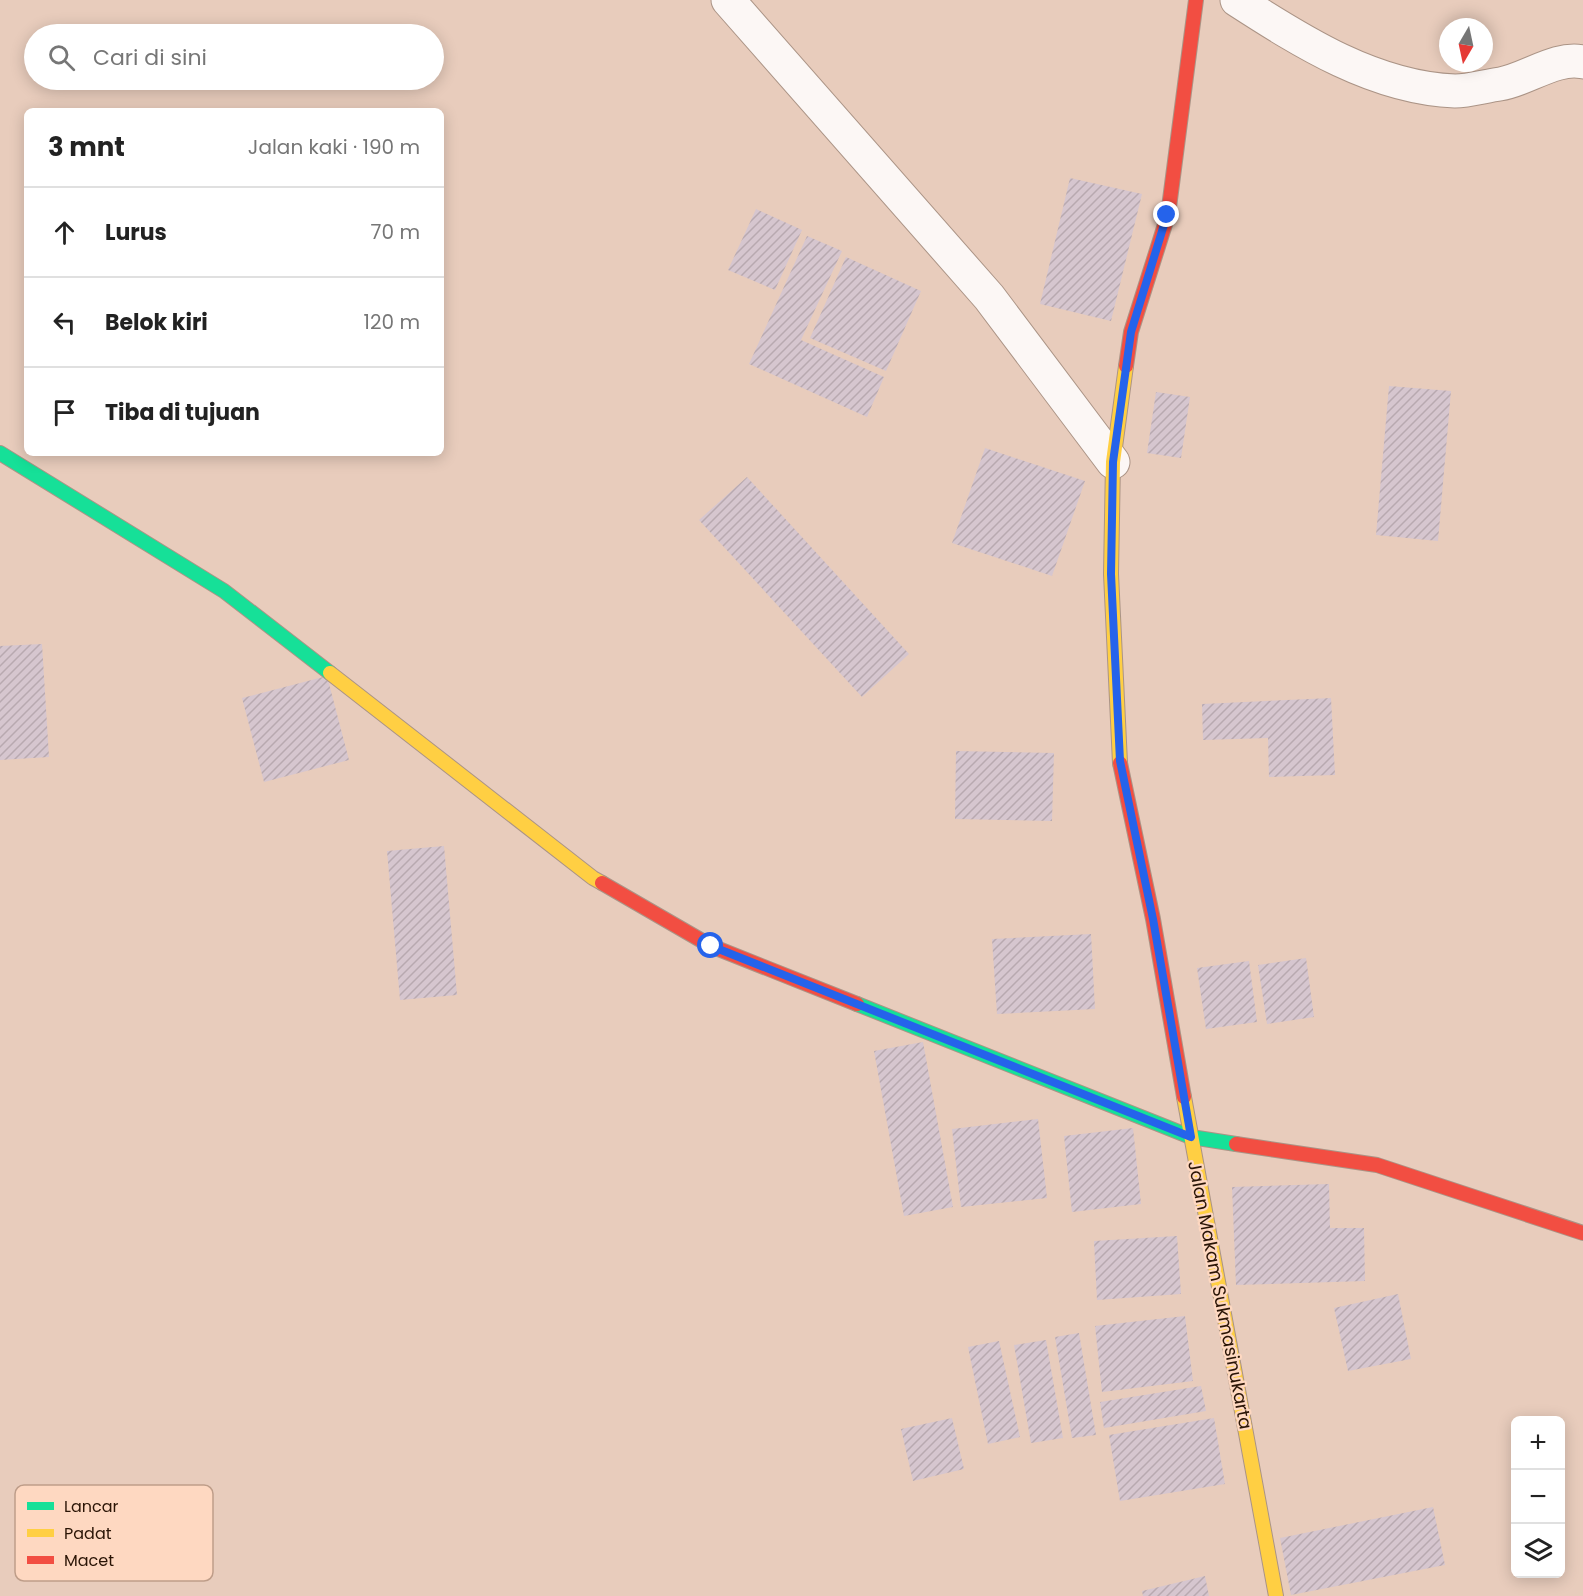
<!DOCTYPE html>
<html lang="id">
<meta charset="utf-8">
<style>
body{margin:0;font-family:Poppins,sans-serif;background:#f2f2f2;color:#222}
.controls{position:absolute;right:18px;bottom:18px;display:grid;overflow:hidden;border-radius:9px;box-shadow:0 3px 15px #0003}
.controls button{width:54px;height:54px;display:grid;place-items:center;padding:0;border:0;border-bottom:2px solid #e0e0e0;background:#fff;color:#222;font:30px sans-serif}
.compass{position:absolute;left:1439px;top:18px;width:54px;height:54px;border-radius:50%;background:#fff;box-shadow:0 3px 15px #0003;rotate:189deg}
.stop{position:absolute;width:18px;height:18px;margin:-14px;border:4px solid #2563eb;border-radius:50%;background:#fff}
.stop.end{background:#2563eb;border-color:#fff;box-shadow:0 2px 6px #0008}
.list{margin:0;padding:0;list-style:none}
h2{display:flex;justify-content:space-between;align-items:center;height:78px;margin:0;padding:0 24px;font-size:26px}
h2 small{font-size:20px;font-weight:400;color:#767676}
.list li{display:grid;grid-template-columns:39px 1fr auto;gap:18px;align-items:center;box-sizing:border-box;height:90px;padding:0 24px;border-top:2px solid #e0e0e0}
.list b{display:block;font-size:22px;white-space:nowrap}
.list em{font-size:20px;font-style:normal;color:#767676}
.icon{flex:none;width:33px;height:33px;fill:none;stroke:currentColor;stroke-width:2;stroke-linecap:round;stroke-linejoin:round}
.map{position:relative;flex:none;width:1583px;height:1596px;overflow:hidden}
.search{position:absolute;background:#fff;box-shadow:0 3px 15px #0003;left:24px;top:24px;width:420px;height:66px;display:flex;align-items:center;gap:15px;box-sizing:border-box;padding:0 21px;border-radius:33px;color:#767676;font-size:22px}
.panel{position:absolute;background:#fff;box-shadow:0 3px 15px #0003;left:24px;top:108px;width:420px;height:348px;border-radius:9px}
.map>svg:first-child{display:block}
.building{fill:url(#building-hatch)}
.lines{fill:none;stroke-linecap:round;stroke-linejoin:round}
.street-casing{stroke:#ab9486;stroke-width:35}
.fast-casing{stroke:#ab9486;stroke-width:16}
.slow-casing{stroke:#ab9486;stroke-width:16}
.jam-casing{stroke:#ab9486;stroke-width:16}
.street{stroke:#fcf7f5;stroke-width:33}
.fast{stroke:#16e098;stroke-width:14}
.slow{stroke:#ffcf43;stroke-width:14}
.jam{stroke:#f24e42;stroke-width:14}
.route{stroke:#2563eb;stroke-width:8}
.labels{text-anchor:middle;stroke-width:4.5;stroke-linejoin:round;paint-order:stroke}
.street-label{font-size:18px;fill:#2a1405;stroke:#fed8c1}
.key{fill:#fed8c1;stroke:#be9d89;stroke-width:1.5}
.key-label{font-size:16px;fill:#2a1405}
</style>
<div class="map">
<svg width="1583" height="1596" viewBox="0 0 1583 1596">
<defs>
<pattern id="building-hatch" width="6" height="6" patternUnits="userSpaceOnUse" patternTransform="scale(1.5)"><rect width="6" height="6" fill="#d6c6cf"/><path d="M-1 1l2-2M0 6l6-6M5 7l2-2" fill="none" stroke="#b8a9b0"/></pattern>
</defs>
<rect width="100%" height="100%" fill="#e8ccbc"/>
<!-- building -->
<path class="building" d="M 1070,178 L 1142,194 L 1111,321 L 1040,304 Z
M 756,209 L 802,230 L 775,290 L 728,270 Z
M 807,236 L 842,251 L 801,340 L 884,377 L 867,417 L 749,364 Z
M 846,257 L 921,291 L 886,371 L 810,338 Z
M 1389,386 L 1451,391 L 1438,541 L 1376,535 Z
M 1156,392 L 1190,397 L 1181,458 L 1147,453 Z
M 985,448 L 1085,481 L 1052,576 L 952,543 Z
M 747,477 L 909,654 L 862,697 L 699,520 Z
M 42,644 L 49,757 L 0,760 L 0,646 Z
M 327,676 L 349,760 L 264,782 L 242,698 Z
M 1331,698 L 1335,775 L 1269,777 L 1268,738 L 1203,740 L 1202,704 Z
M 956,751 L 1054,753 L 1052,821 L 955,819 Z
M 444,846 L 457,995 L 400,1000 L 387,851 Z
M 1091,934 L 1095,1009 L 997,1014 L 992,939 Z
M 1306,958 L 1314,1017 L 1267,1024 L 1258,965 Z
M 1249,961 L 1257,1022 L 1206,1029 L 1197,968 Z
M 923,1042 L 953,1207 L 904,1216 L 874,1051 Z
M 1038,1119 L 1047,1198 L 961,1207 L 952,1129 Z
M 1133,1128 L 1141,1204 L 1072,1212 L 1064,1136 Z
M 1329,1184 L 1330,1228 L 1364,1228 L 1365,1281 L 1236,1285 L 1232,1187 Z
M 1177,1236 L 1181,1294 L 1097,1300 L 1094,1241 Z
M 1398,1294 L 1411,1359 L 1348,1371 L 1334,1308 Z
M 1185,1316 L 1193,1381 L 1102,1392 L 1095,1326 Z
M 1079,1333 L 1096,1435 L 1072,1438 L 1055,1337 Z
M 1046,1340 L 1063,1438 L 1031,1443 L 1014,1345 Z
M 999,1341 L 1020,1437 L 988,1444 L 968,1347 Z
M 1201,1386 L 1206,1411 L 1104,1428 L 1100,1402 Z
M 952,1418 L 964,1469 L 913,1481 L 901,1429 Z
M 1214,1418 L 1225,1484 L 1120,1501 L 1109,1435 Z
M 1433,1507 L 1445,1565 L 1291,1595 L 1280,1538 Z
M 1205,1576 L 1209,1596 L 1143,1596 L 1142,1591 Z"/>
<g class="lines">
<defs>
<path id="street" d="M 728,0 L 989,297 L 1113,462
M 1237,0 C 1302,42 1375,88 1455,91 C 1469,91 1485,86 1500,84 C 1526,80 1556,56 1583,62"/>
<path id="fast" d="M 0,453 L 224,591 L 330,673
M 857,1004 L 1191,1137 L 1236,1144"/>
<path id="slow" d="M 330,673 L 593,878 L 602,883
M 1120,763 L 1111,574 L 1113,462 L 1126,366
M 1184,1097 L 1276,1596"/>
<path id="jam" d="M 1126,366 L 1131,332 L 1168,215 L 1196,0
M 1120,763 L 1153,919 L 1184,1097
M 602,883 L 711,946 L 857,1004
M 1236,1144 L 1377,1165 L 1583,1233"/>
</defs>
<!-- street casing -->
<use href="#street" class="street-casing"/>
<!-- fast casing -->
<use href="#fast" class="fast-casing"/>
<!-- slow casing -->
<use href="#slow" class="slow-casing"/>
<!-- jam casing -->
<use href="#jam" class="jam-casing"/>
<!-- street -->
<use href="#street" class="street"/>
<!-- fast -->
<use href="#fast" class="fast"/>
<!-- slow -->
<use href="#slow" class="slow"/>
<!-- jam -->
<use href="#jam" class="jam"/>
</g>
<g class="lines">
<!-- route -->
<path class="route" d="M 711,946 L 1191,1137 L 1153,919 L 1120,761 L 1111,574 L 1113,462 L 1131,332 L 1167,215"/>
</g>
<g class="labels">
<!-- street labels -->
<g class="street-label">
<text transform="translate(1220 1295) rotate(79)" y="6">Jalan Makam Sukmasinukarta</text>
</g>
</g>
<!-- legend -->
<rect x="15" y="1485" width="198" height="96" rx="9" class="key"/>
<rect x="27" y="1502" width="27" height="8" fill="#16e098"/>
<rect x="27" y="1529" width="27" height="8" fill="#ffcf43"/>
<rect x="27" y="1556" width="27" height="8" fill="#f24e42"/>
<g class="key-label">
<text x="64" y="1512">Lancar</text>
<text x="64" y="1539">Padat</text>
<text x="64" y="1566">Macet</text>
</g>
</svg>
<div class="controls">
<button>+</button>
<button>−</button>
<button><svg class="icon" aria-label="layers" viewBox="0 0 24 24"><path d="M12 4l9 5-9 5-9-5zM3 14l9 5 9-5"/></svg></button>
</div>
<svg class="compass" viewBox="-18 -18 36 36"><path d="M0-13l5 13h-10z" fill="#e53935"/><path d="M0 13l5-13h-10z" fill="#767676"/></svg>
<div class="stop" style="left:711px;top:946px"></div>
<div class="stop end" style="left:1167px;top:215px"></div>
<div class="search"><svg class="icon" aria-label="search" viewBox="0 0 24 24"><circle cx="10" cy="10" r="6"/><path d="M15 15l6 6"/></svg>Cari di sini</div>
<section class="panel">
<h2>3 mnt<small>Jalan kaki · 190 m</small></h2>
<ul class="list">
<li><svg class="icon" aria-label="ahead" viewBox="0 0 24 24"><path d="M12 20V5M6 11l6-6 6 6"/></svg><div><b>Lurus</b></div><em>70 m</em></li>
<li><svg class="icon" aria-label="left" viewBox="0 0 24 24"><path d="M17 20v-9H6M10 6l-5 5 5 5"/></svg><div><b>Belok kiri</b></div><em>120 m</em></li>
<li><svg class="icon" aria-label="arrive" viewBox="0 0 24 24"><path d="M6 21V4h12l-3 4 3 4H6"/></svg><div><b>Tiba di tujuan</b></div></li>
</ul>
</section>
</div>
